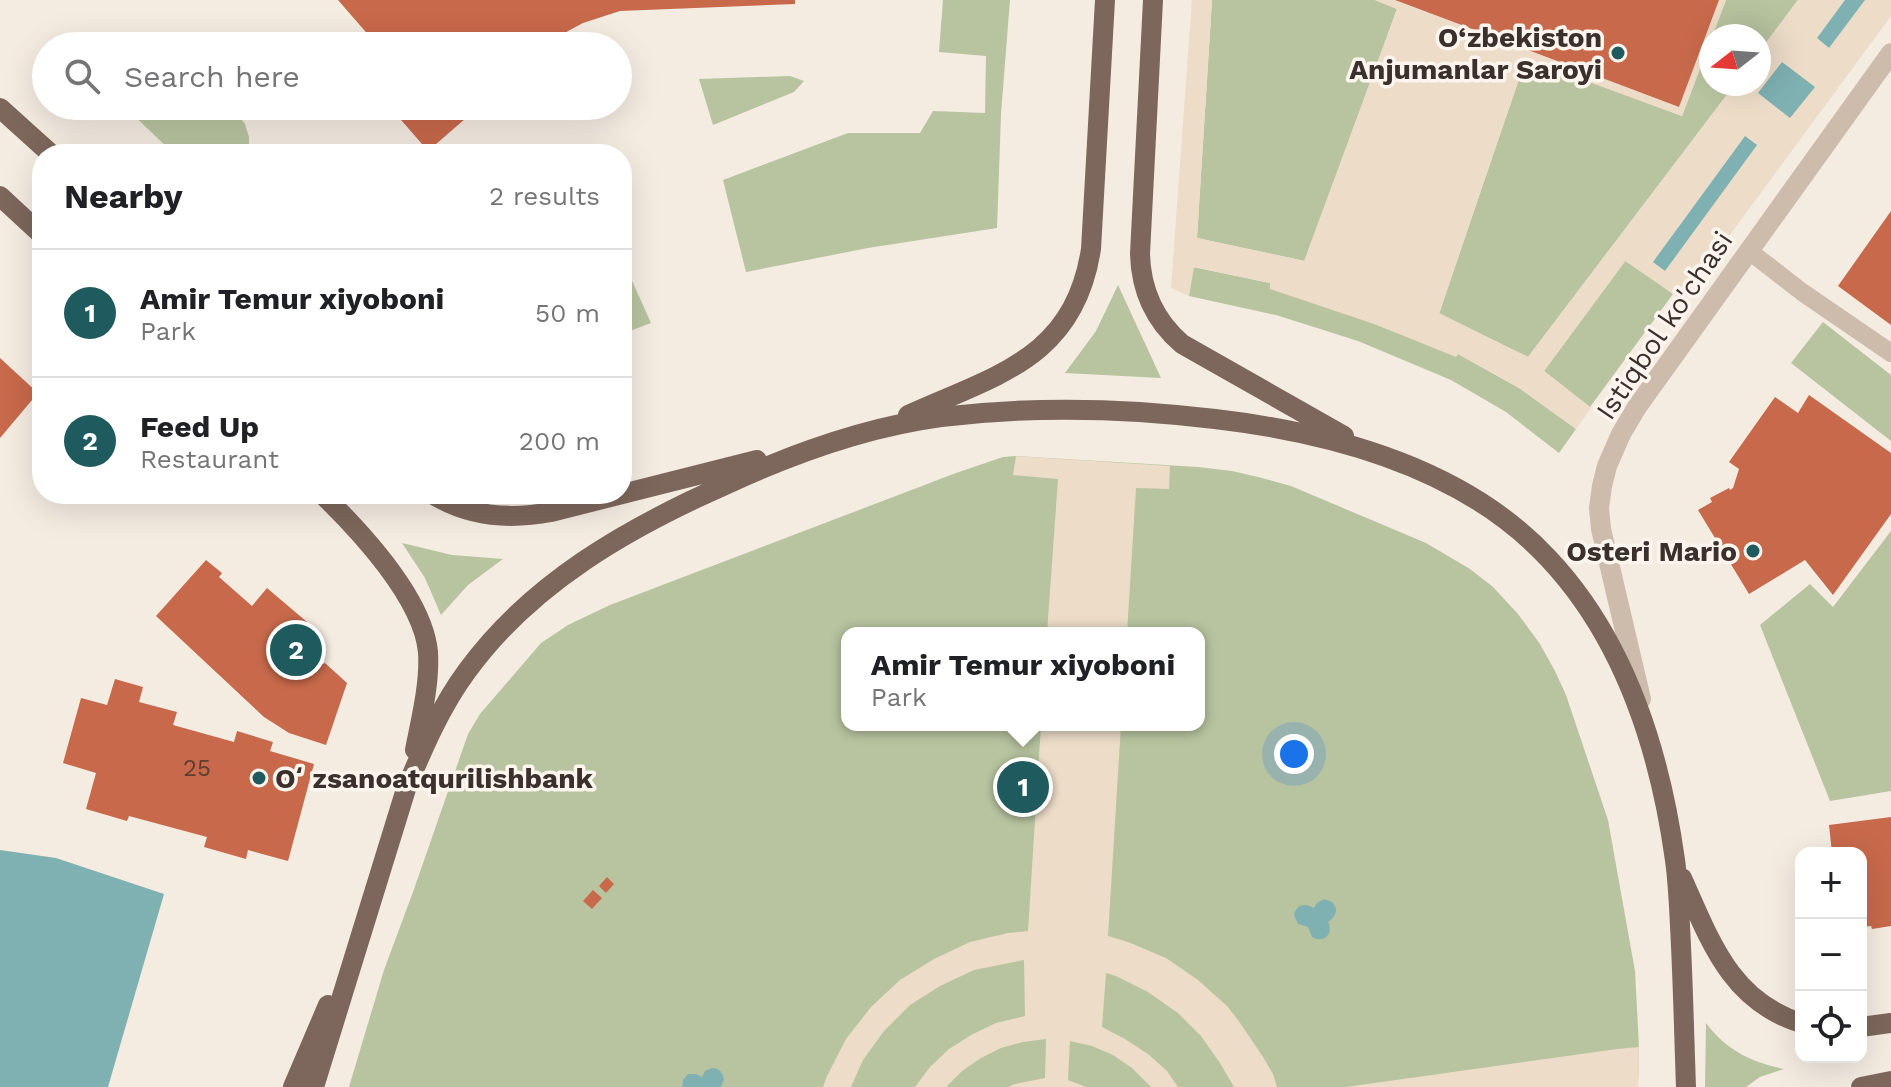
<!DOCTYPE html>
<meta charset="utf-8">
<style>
body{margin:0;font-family:"Work Sans",sans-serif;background:#f6f6f6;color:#202124}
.controls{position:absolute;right:24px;bottom:24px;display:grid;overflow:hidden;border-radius:16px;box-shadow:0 8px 32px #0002}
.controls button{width:72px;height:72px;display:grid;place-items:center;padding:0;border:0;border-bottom:2px solid #e0e0e0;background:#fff;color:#202124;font:40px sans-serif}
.compass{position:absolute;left:1699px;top:24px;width:72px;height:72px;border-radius:50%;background:#fff;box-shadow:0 8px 32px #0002;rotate:253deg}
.you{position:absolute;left:1294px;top:754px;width:28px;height:28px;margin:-20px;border:6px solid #fff;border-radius:50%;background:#1a73e8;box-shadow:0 0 0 12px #1a73e833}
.badge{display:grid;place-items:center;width:52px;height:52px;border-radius:50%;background:#1f5a5e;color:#fff;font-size:26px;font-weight:700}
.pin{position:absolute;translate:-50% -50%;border:4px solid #fff;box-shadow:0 2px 8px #0006}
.popup{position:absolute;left:841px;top:627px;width:364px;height:104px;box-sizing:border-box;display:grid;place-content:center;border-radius:16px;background:#fff;filter:drop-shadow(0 2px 6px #0005);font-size:26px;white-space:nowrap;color:#757577}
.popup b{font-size:30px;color:#202124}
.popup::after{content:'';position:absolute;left:50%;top:100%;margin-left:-16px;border:16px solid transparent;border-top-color:#fff}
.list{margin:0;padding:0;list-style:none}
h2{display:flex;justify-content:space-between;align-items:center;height:104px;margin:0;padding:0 32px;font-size:34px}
h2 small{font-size:26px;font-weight:400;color:#757577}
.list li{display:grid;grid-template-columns:52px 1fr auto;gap:24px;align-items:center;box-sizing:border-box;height:128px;padding:0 32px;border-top:2px solid #e0e0e0}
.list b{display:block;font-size:30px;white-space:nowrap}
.list p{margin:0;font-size:26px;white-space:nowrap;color:#757577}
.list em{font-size:26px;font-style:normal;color:#757577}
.icon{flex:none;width:44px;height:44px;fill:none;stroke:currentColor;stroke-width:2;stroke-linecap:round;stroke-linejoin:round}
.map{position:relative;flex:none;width:1891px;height:1087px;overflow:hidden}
.search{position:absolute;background:#fff;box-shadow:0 8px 32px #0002;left:32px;top:32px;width:600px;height:88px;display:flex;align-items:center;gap:20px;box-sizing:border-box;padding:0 28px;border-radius:44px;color:#757577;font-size:30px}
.panel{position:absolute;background:#fff;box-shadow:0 8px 32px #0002;left:32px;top:144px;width:600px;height:360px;border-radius:32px}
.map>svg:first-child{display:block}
.green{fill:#b8c4a0;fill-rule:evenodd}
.plaza{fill:#ecdcc8;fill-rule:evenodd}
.water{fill:#7fb0b2}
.building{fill:#c8694b}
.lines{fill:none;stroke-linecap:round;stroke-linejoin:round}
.service{stroke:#cdbbac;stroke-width:18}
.tertiary{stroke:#cdbbac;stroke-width:20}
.primary{stroke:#7d675c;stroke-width:20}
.poi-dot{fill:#1f5a5e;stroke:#fbf5ee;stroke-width:3}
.labels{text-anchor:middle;stroke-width:7;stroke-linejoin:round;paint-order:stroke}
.number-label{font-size:24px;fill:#5e3e33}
.poi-label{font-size:28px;font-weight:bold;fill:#3b302b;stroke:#fbf5ee;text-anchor:end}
.street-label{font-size:28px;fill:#3b302b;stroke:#fbf5ee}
</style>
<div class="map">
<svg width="1891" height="1087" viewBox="0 0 1891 1087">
<rect width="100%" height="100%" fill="#f4ebe1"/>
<!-- green -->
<path class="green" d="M 943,0 L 1010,0 L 1001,114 L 997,228 L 868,248 L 746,272 L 723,180 L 848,133 L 920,133 L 933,111 L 985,113 L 986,56 L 939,52 Z
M 1212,0 L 1375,0 L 1397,9 L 1305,261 L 1197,238 Z
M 1726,0 L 1798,0 L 1759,52 L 1759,36 L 1712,36 Z
M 1711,39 L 1711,84 L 1735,84 L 1528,357 L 1439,314 L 1526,58 L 1682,116 Z
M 790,76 L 804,81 L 794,92 L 713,125 L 699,79 Z
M 124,106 L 203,106 L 235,116 L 241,119 L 245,124 L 249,137 L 249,154 L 174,154 Z
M 1626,260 L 1673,294 L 1590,407 L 1544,371 Z
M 624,263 L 651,323 L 622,334 L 622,264 Z
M 1193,267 L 1270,283 L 1456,356 L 1458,354 L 1519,388 L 1576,429 L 1559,453 L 1506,412 L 1451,380 L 1358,341 L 1276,315 L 1189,296 Z
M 1118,285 L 1161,378 L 1065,373 L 1096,331 Z
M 1823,322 L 1891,375 L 1891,441 L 1791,363 Z
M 1016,456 L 1198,467 L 1232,471 L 1258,477 L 1291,486 L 1426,543 L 1470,569 L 1493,587 L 1518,614 L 1540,644 L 1555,671 L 1566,695 L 1608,820 L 1635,971 L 1639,1047 L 1638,1087 L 349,1087 L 384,970 L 413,892 L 468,734 L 480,714 L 541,643 L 568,625 L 610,605 L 956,473 L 1003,457 ZM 847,633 L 1199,633 L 1199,725 L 847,725 Z
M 1891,531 L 1891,791 L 1830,801 L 1760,625 L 1810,584 L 1833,607 Z
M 402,543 L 452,555 L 503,559 L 468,585 L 441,615 L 425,578 Z
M 1706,1023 C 1726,1050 1751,1062 1784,1069 L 1760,1077 L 1746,1087 L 1705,1087 Z"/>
<!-- plaza -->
<path class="plaza" d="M 1192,0 L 1212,0 L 1197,238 L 1304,261 L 1397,9 L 1375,0 L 1394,0 L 1679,107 L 1719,0 L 1726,0 L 1682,116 L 1526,59 L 1439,313 L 1528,357 L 1735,84 L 1759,84 L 1759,52 L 1798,0 L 1845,0 L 1817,38 L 1829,48 L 1865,0 L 1891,0 L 1891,16 L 1682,300 L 1625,261 L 1544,371 L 1591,408 L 1576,429 L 1519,388 L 1458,354 L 1456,357 L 1377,325 L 1270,289 L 1270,283 L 1194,267 L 1189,296 L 1171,288 ZM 1744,137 L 1756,145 L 1665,271 L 1654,262 Z
M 1016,456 L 1170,466 L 1169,489 L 1136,488 L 1127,633 L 1047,633 L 1058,479 L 1013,475 Z
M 1041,725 L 1121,725 L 1108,936 L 1128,942 L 1166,958 L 1198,980 L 1227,1006 L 1238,1020 L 1263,1057 L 1273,1074 L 1277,1087 L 1234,1087 L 1220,1063 L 1201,1036 L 1178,1013 L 1148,992 L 1116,976 L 1106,973 L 1102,1027 L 1125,1039 L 1148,1054 L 1167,1071 L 1178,1087 L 1151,1087 L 1132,1068 L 1113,1055 L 1092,1046 L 1070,1041 L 1068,1080 L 1086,1087 L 1008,1087 L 1015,1084 L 1045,1078 L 1046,1039 L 1023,1042 L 1001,1048 L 981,1058 L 962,1071 L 946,1087 L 915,1087 L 930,1067 L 949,1049 L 973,1034 L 996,1023 L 1025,1016 L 1024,960 L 974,970 L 940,986 L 910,1005 L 884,1031 L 863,1060 L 851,1087 L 823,1087 L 827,1076 L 846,1039 L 871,1007 L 900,980 L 934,959 L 970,942 L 1008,933 L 1028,931 Z
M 1639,1047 L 1638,1087 L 1346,1087 L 1617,1049 Z"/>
<!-- water -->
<path class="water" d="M 1845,0 L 1865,0 L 1829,48 L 1817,38 Z
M 1782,62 L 1815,87 L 1790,118 L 1758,93 Z
M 1745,136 L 1757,145 L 1665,271 L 1653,262 Z
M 0,850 L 56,858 L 164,894 L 108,1087 L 0,1087 Z
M 1324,899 L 1332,902 C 1339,909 1336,917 1328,922 C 1334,934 1324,944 1312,937 L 1308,927 L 1298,924 L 1294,915 C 1297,904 1305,903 1314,908 L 1317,903 Z
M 712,1068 C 720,1068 723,1073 724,1080 L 721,1087 L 682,1087 L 683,1080 L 688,1074 L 696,1074 L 702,1077 L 705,1071 Z"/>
<!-- building -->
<path class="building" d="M 338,0 L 795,0 L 795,4 L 620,11 L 583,23 L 568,31 L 548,46 L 378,46 Z
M 1395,0 L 1719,0 L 1679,107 Z
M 389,106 L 480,106 L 428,151 Z
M 1891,211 L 1891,325 L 1838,286 Z
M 0,358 L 38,393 L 0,438 Z
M 1809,395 L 1891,453 L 1891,514 L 1833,595 L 1805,560 L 1749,594 L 1698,510 L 1712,502 L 1710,498 L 1729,488 L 1730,490 L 1733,488 L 1739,469 L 1729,462 L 1775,397 L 1798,413 Z
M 206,560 L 222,573 L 219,577 L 252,606 L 267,588 L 307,622 L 295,639 L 321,665 L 325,663 L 347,683 L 326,745 L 289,733 L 264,717 L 156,616 Z
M 115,679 L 143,687 L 139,702 L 177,712 L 173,725 L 234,742 L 237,731 L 273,742 L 270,751 L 314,764 L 288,861 L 248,850 L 246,859 L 204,847 L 207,837 L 129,816 L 127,821 L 86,809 L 96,773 L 63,763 L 81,698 L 107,705 Z
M 1891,817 L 1891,926 L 1872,929 L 1871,926 L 1861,927 L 1861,853 L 1832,853 L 1829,825 Z
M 607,877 L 614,884 L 606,893 L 599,886 Z
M 593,890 L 602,898 L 592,909 L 583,901 Z"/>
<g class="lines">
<!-- service -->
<path class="service" d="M 1749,251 L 1802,292 L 1891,353"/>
<!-- tertiary -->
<path class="tertiary" d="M 1641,699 L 1601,529 L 1599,508 L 1602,486 L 1607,466 L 1621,434 L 1637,407 L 1891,53"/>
<!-- primary -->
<path class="primary" d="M 1153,0 L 1140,254 C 1141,290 1154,320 1182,344 L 1344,436
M 0,108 L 51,154
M 0,196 L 42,235
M 908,415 C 996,375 1074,359 1091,249 L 1105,0
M 322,494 C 359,530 423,598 428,652 C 430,684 421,719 415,750
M 432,494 C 469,517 509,520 551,512 L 757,460
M 1682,878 C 1710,940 1730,1001 1801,1023
M 1861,1027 L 1891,1023
M 293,1087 L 328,1005
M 314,1087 L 406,789 C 423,748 441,706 467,671 C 531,583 628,528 725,485 C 794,453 866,427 941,417 C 1032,406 1125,408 1215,419 C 1335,433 1465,468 1549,559 C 1625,640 1660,752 1675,860 C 1678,882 1679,904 1680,926 C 1683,980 1684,1033 1686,1087
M 1861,1087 L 1891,1081"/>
</g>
<!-- markers -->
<g class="poi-dot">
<circle cx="1618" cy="53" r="8"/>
<circle cx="1753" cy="551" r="8"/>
<circle cx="259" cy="778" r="8"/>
</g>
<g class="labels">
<!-- number labels -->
<g class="number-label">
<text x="197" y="776">25</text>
</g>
<!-- poi labels -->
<g class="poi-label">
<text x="1602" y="47">O‘zbekiston<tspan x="1602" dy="32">Anjumanlar Saroyi</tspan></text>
<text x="1737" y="561">Osteri Mario</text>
<text x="275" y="788" text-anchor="start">Oʻzsanoatqurilishbank</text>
</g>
<!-- street labels -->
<g class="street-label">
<text transform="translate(1664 325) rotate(-56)" y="10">Istiqbol ko'chasi</text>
</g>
</g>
</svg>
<div class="controls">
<button>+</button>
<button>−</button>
<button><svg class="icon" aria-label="locate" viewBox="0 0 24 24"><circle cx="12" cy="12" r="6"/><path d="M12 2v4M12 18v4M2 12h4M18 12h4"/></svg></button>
</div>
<svg class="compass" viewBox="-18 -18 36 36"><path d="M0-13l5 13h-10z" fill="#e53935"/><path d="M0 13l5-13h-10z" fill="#757577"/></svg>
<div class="you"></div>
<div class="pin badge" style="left:1023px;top:787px">1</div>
<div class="popup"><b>Amir Temur xiyoboni</b>Park</div>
<div class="pin badge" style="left:296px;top:650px">2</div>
<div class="search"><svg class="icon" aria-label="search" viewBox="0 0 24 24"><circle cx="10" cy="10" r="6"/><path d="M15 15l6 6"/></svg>Search here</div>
<section class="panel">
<h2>Nearby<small>2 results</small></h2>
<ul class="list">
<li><span class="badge">1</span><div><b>Amir Temur xiyoboni</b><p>Park</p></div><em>50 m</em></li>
<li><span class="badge">2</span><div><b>Feed Up</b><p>Restaurant</p></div><em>200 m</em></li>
</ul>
</section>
</div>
